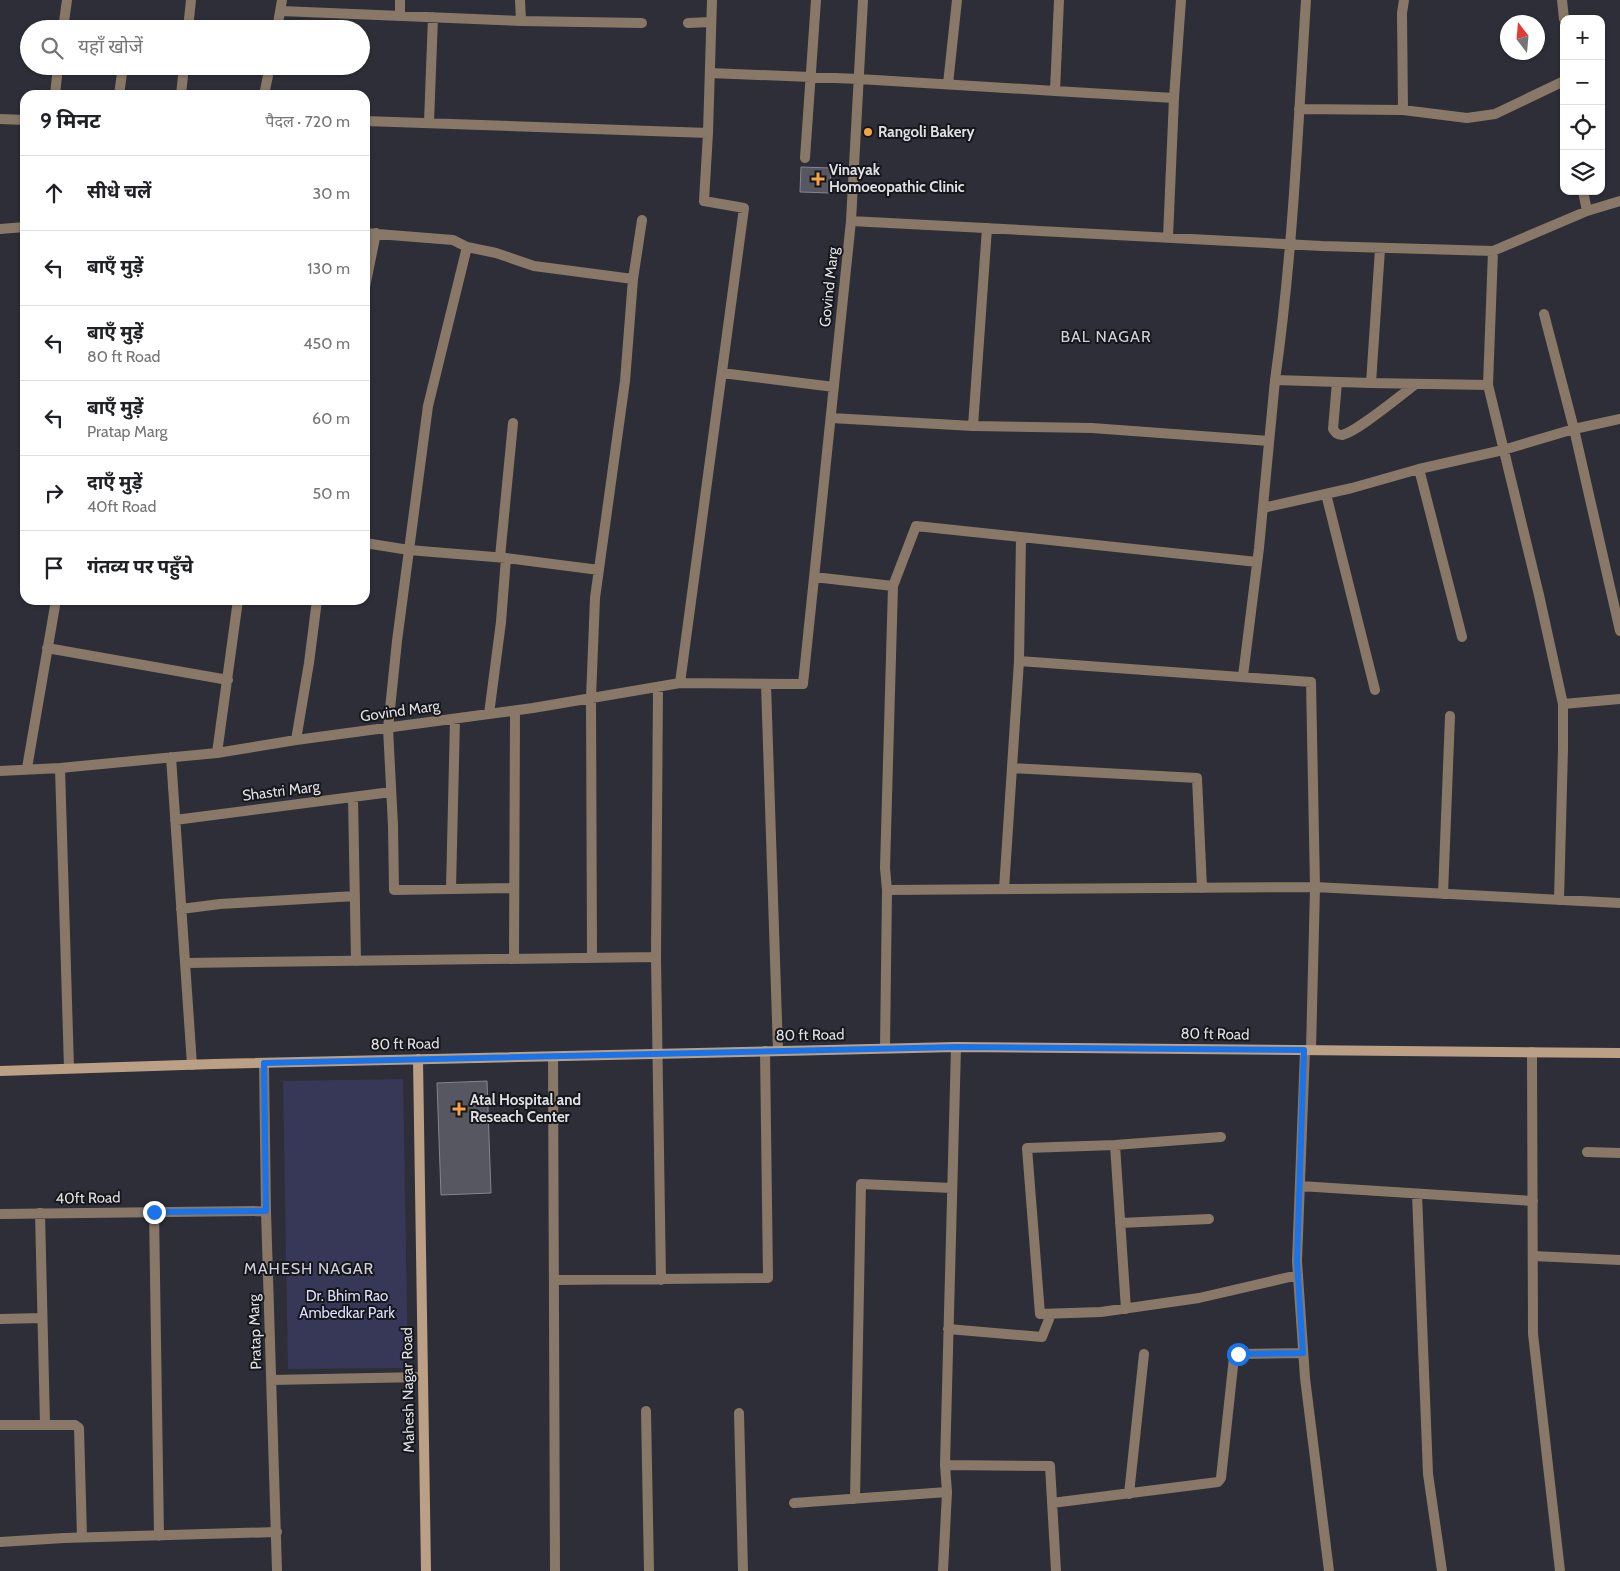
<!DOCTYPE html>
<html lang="hi">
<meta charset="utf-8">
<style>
body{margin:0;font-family:Cabin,"Noto Sans Devanagari",sans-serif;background:#f2f2f2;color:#202124}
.controls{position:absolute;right:15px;top:15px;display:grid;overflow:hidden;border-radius:10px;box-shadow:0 1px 4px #0004}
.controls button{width:45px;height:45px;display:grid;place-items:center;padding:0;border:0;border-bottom:1px solid #e0e0e0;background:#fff;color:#202124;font:25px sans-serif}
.compass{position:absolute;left:1500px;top:15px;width:45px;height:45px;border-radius:50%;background:#fff;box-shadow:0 1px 4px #0004;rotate:344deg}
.stop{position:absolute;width:15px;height:15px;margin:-11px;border:4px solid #1a73e8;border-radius:50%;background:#fff}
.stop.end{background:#1a73e8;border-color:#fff;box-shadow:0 1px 5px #0008}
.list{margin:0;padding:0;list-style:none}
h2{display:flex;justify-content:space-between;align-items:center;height:65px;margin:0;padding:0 20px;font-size:21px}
h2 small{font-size:16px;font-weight:400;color:#757577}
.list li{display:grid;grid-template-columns:32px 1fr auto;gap:15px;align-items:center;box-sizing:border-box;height:75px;padding:0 20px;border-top:1px solid #e0e0e0}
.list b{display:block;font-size:19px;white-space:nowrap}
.list p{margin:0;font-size:16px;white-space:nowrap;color:#757577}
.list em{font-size:16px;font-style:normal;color:#757577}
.icon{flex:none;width:28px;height:28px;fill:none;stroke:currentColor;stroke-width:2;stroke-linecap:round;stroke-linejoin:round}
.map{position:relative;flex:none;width:1620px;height:1571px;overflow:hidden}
.search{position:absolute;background:#fff;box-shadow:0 1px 4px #0004;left:20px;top:20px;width:350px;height:55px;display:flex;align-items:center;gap:12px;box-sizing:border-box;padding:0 18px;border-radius:28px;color:#757577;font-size:19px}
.panel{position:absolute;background:#fff;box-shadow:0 1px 4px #0004;left:20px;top:90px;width:350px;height:515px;border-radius:15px}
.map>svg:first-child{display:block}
.green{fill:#373857}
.building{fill:#565760;stroke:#848590}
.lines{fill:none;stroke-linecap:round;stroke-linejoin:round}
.street{stroke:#897867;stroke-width:10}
.secondary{stroke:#bca085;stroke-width:10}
.route{stroke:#1a73e8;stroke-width:6}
.poi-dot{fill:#f5a345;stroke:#16171b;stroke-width:2}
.labels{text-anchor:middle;stroke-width:4;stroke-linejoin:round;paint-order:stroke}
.poi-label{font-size:15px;font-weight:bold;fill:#dfdfe5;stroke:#16171b;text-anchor:start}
.street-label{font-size:15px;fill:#dfdfe5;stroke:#16171b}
.park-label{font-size:15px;fill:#dcdffd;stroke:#16171b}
.neighbourhood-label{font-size:16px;letter-spacing:1px;fill:#cfd0db;stroke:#16171b}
</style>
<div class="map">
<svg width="1620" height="1571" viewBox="0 0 1620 1571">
<rect width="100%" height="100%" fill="#2d2e37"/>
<!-- green -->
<path class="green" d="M 403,1079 L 408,1368 L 288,1369 L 283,1081 Z"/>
<!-- building -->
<path class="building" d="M 801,167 L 831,168 L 830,193 L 800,192 Z
M 487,1081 L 491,1193 L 441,1195 L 437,1083 Z"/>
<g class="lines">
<!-- street -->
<path class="street" d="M 1306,0 C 1298,126 1293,254 1275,380 L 1371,383 L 1380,249
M 1562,0 L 1564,19
M 281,11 L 521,21 L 520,0
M 400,16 L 400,0
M 521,21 L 642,23
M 688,23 L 711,22
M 63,29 L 67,0
M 188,29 L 191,0
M 277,29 L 282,0
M 710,73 L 859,79 L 1055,91 L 1059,0
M 948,84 L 957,0
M 1055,91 L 1174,98 L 1168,237
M 55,95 L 58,66
M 119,95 L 123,66
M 181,95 L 184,66
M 264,95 L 270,66
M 1174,98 L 1181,0
M 1299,109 L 1403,110 L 1402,13 L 1404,0
M 1403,110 L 1467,118 L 1495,114 L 1564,81
M 0,119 L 25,120
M 365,121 L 708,133 L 712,0
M 429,122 L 433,17
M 805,158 L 816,0
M 1583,191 L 1587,211
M 851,221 L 1322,246 L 1493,251 L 1587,211 L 1620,201
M 0,229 L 25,227
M 365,233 L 453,240 L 467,247 L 496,253 L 534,266 L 633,279 L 642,220
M 467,247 L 428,406 L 397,641 L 388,728 L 393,826 L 394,890 L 514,888
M 365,287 L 376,233
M 1544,314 L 1574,429 L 1620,631
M 722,373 L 834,387
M 1337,382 L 1333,429 C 1336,433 1337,435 1342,435 C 1357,432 1402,394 1416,384
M 1371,383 L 1488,385 L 1493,251
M 1488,385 L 1539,595 L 1563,704 L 1563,749 L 1559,900
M 831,418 L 973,426 L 987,228
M 973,426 L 1092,428 L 1269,441
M 1419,469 L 1462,637
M 1326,494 L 1375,690
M 1263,508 L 1352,488 L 1419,469 L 1503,450 L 1574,429 L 1620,419
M 365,543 L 409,550 L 506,558 L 501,622 L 489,714
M 500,557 L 513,423
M 506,558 L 599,570
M 814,577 L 893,586
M 47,648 L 228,680
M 1019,661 L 1311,682 L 1315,887 L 1311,1050
M 1243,676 L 1259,548 L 1275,380
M 680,683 L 744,208 L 704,201 L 708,133
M 766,684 L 778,1051
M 658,687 L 656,957 L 661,1280
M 1563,704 L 1620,699
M 296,740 L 309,663 L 317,600
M 217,753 L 238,600
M 171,757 L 192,1065
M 27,768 L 56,600
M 60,768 L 69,1068
M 1012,768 L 1197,778 L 1202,888
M 0,771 L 60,768 L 217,753 L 296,740 L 533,708 L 680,683 L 803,684 L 851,221 L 863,0
M 353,797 L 356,961
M 175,820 L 391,792
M 451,889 L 455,719
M 1004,889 L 1019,661 L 1021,537
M 887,890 L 1315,887 L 1620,903
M 1443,894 L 1450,716
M 181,909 L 220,904 L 355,896
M 592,958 L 591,698 L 595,598 L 625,381 L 633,279
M 514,959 L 515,711
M 185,963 L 656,957
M 885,1048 L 887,890 L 885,868 L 893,586 L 916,526 L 1257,562
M 1305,1050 L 1297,1261 L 1305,1378 L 1329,1571
M 1532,1052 L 1533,1334 L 1560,1571
M 553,1057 L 555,1571
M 264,1063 L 266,1211 L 277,1571
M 1221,1137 L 1115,1145 L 1027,1148 L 1040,1314 L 1101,1312 L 1199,1298 L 1298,1275
M 1115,1145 L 1126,1309
M 1587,1152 L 1620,1153
M 1300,1186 L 1533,1201
M 1417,1194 L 1428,1474 L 1442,1571
M 154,1211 L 159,1536
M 40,1213 L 45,1424
M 0,1214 L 266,1211
M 1120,1223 L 1209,1219
M 1533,1256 L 1620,1260
M 555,1280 L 768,1278 L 765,1051
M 0,1319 L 41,1318
M 948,1329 L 1042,1337 L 1051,1314
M 271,1380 L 423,1377
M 646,1411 L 649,1571
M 739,1413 L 743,1571
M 0,1425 L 75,1425 L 79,1428 L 82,1537
M 945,1465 L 1050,1466 L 1056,1571
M 1129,1494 L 1144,1354
M 855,1499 L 861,1184 L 952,1188
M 794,1503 L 947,1492
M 1052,1503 L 1218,1482 L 1221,1478 L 1234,1357 L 1238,1354 L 1303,1353
M 0,1542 L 64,1538 L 277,1532
M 943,1571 L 947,1492 L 945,1465 L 956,1047"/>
<!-- secondary -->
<path class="secondary" d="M 418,1059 L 426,1571
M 0,1071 L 214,1064 L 956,1047 L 1620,1053"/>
</g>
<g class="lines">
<!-- route -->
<path class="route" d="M 154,1212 L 266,1211 L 264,1063 L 956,1047 L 1304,1050 L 1297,1261 L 1303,1353 L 1238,1354"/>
</g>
<!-- markers -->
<g class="poi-dot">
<circle cx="868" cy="132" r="5"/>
<path d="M815.5 171.5h5v5h5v5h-5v5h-5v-5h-5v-5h5z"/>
<path d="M456.5 1101.5h5v5h5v5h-5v5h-5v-5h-5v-5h5z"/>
</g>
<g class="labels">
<!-- poi labels -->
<g class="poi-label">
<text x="878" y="137">Rangoli Bakery</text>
<text x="829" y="175">Vinayak<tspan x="829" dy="17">Homoeopathic Clinic</tspan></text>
<text x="470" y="1105">Atal Hospital and<tspan x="470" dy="17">Reseach Center</tspan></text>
</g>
<!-- street labels -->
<g class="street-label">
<text transform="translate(829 287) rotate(-84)" y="5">Govind Marg</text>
<text transform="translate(400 711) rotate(-8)" y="5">Govind Marg</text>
<text transform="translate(281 791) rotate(-7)" y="5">Shastri Marg</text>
<text transform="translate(1215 1034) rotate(1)" y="5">80 ft Road</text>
<text transform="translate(810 1035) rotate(-1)" y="5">80 ft Road</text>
<text transform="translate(405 1044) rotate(-1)" y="5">80 ft Road</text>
<text transform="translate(88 1198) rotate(-1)" y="5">40ft Road</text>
<text transform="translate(255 1332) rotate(-92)" y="5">Pratap Marg</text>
<text transform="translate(408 1390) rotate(-91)" y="5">Mahesh Nagar Road</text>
</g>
<!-- park labels -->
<g class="park-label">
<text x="347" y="1301">Dr. Bhim Rao<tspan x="347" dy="17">Ambedkar Park</tspan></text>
</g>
<!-- neighbourhood labels -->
<g class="neighbourhood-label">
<text x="1106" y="342">BAL NAGAR</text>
<text x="309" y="1274">MAHESH NAGAR</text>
</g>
</g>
</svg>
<div class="controls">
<button>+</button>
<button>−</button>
<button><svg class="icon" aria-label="locate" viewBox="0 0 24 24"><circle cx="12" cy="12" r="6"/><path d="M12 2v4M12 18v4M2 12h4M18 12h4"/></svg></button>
<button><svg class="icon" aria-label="layers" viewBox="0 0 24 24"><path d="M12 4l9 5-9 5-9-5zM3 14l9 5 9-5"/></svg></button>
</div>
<svg class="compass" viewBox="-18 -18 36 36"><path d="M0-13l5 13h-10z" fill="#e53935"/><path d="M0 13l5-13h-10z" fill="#757577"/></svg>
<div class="stop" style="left:1238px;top:1354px"></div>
<div class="stop end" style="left:154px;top:1212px"></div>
<div class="search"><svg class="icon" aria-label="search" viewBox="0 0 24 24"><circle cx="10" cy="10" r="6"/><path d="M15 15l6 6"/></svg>यहाँ खोजें</div>
<section class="panel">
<h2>9 मिनट<small>पैदल · 720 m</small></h2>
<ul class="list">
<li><svg class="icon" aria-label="ahead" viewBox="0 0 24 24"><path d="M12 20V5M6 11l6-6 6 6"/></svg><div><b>सीधे चलें</b></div><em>30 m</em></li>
<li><svg class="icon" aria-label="left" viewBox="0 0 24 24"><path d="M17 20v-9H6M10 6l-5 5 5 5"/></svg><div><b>बाएँ मुड़ें</b></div><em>130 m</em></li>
<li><svg class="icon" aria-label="left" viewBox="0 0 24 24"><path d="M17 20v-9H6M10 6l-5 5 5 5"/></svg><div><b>बाएँ मुड़ें</b><p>80 ft Road</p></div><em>450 m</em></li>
<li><svg class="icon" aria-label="left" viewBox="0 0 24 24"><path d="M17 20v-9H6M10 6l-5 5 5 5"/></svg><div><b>बाएँ मुड़ें</b><p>Pratap Marg</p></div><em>60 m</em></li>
<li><svg class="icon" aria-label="right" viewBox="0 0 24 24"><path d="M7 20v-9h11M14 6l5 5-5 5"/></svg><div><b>दाएँ मुड़ें</b><p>40ft Road</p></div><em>50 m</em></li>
<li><svg class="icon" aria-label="arrive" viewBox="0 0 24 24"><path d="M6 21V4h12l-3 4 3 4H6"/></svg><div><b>गंतव्य पर पहुँचे</b></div></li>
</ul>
</section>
</div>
